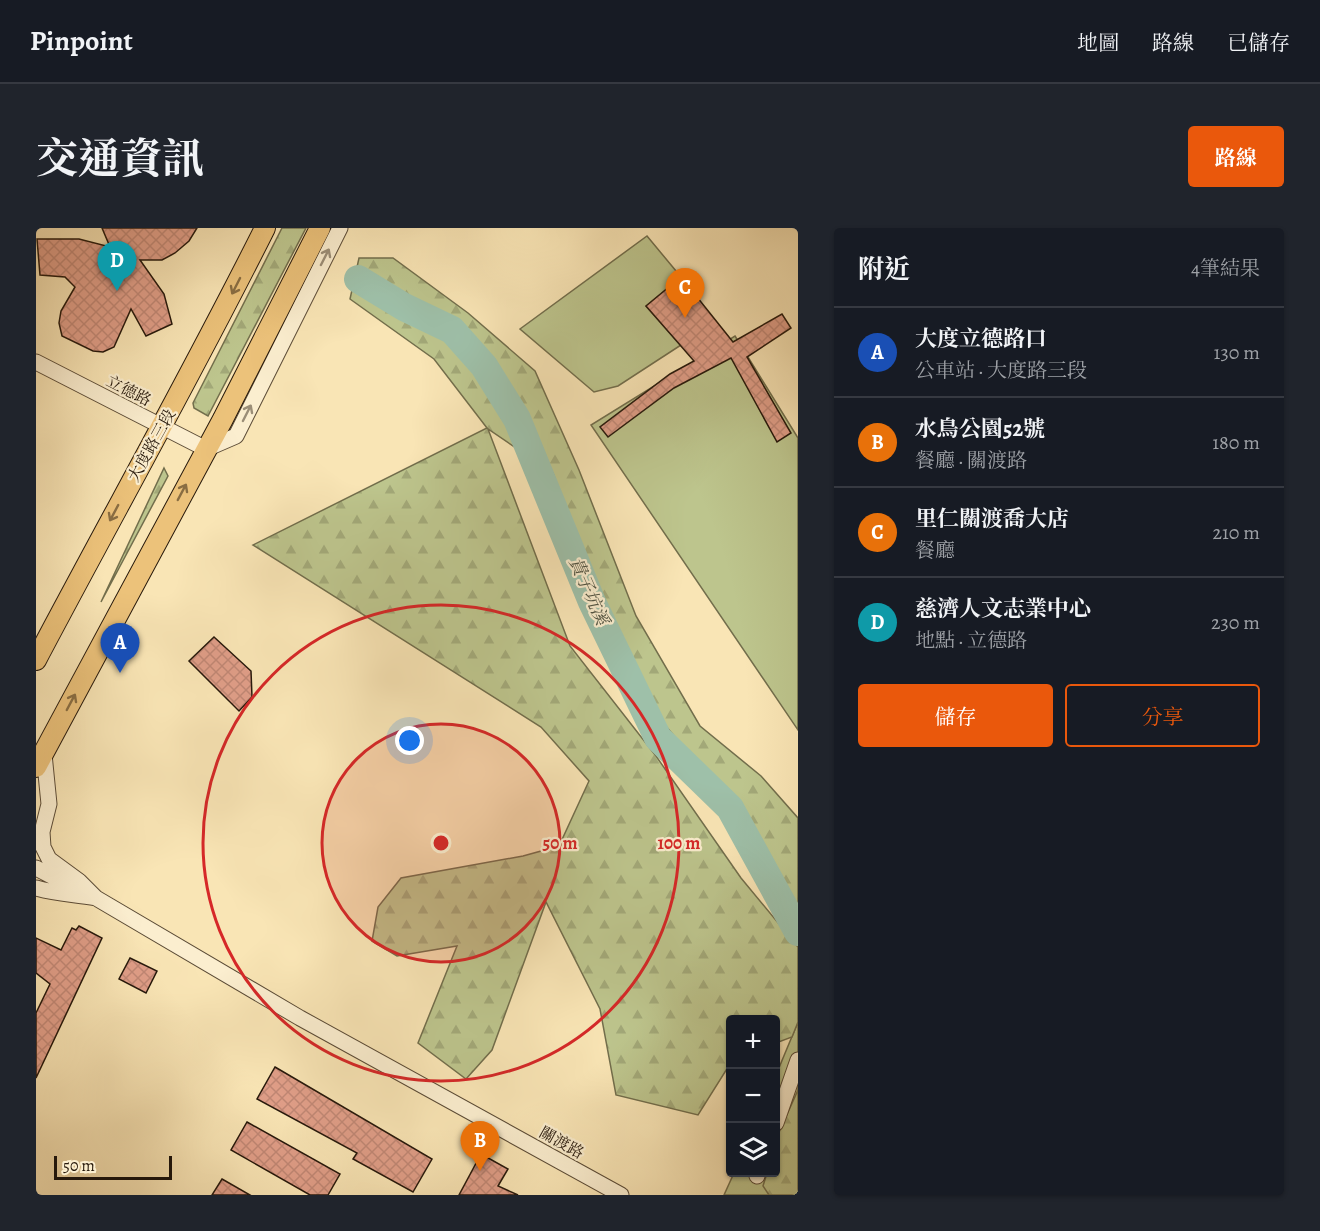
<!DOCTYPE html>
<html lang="zh-TW">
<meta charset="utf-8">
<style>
body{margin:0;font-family:Alegreya,"Noto Serif TC",serif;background:#20242c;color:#f1f3f6}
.controls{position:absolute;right:18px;bottom:18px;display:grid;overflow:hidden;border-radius:6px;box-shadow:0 2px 4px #0004}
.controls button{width:54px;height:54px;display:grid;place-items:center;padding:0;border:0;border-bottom:2px solid #363941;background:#171b24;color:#f1f3f6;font:30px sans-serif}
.scale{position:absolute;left:18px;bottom:15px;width:118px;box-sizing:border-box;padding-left:6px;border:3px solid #26180b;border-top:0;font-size:16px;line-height:21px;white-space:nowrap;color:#26180b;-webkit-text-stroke:4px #fbeecf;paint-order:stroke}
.you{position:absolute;left:374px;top:513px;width:21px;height:21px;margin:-15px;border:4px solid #fff;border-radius:50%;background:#1a73e8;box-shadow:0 0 0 9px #1a73e833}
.badge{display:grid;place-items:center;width:39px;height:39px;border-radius:50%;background:#ea580c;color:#fff;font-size:20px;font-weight:700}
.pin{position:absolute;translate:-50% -50px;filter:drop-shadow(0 2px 3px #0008)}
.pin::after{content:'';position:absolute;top:32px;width:21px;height:18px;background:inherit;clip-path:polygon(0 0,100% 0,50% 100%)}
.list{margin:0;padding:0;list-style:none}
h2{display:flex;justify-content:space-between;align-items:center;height:78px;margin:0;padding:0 24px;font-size:26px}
h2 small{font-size:20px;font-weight:400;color:#9ea1a6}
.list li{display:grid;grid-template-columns:39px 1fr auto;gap:18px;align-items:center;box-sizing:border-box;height:90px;padding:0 24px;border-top:2px solid #363941}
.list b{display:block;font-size:22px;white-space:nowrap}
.list p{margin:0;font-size:20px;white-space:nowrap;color:#9ea1a6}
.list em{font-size:20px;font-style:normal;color:#9ea1a6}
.actions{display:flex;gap:12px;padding:18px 24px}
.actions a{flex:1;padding:14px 0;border:2px solid #ea580c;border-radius:6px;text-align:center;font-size:21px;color:#ea580c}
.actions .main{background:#ea580c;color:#fff}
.icon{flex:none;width:33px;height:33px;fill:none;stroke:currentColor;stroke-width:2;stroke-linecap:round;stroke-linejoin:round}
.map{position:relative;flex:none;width:762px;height:967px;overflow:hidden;border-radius:6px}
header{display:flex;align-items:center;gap:36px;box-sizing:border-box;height:84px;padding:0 30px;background:#171b24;border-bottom:2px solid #363941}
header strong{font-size:28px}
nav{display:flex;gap:33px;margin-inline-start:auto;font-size:21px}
.intro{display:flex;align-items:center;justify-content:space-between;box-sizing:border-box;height:144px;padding:0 36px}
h1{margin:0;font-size:42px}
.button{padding:15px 27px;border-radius:6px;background:#ea580c;color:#fff;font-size:21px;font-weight:700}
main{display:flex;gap:36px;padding:0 36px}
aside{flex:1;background:#171b24;border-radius:6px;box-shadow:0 2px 4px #0004}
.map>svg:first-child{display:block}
.green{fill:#bdc58d;stroke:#726e4c;stroke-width:1.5}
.forest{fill:url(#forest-firs);stroke:#726e4c;stroke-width:1.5}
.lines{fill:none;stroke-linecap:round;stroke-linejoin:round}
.river{stroke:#9ec0a9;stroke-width:28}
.building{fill:url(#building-cross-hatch);stroke:#26180b;stroke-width:1.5}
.minor-casing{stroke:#5b4b36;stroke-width:17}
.major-casing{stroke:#26180b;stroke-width:22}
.minor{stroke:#fbeecf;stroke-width:15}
.major{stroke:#ecc27a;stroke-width:20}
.oneway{stroke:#9b8e77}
.oneway2{stroke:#896d42}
.ring{fill:none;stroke:#d62828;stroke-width:3}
.labels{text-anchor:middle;stroke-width:4.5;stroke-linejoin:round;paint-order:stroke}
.street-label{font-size:16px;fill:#26180b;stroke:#fbeecf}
.water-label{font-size:18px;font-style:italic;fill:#505342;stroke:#fbeecf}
.centre{fill:#d62828;stroke:#fbeecf;stroke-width:3}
.ring-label{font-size:18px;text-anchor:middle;font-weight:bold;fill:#d62828;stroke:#fbeecf;stroke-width:4.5;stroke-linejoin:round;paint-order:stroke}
</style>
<header>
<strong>Pinpoint</strong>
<nav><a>地圖</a><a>路線</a><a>已儲存</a></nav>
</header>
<div class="intro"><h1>交通資訊</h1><a class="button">路線</a></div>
<main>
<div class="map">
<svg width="762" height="967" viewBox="0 0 762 967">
<defs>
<pattern id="forest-firs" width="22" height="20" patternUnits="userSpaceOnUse" patternTransform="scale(1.5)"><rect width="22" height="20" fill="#bdc58d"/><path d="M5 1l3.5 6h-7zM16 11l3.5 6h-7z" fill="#a2a878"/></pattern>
<pattern id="building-cross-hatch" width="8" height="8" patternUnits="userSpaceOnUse" patternTransform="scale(1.5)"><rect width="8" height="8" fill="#e09e88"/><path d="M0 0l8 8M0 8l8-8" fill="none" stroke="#c08774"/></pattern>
</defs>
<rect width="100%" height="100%" fill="#f9e5b5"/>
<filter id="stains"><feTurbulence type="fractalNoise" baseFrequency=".00333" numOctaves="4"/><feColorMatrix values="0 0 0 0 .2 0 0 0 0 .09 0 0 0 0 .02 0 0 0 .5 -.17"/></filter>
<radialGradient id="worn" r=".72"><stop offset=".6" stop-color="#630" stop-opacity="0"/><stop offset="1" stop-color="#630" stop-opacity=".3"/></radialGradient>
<!-- green -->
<path class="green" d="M 611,8 L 645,49 L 610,78 L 645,117 L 582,158 L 558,164 L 484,101 Z
M 699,108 L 762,210 L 762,502 L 555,197 Z
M 762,794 L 762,967 L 688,967 L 698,945 L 740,944 L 740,847 Z"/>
<!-- forest -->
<path class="forest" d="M 246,0 L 270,0 L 172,188 L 158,180 L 157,175 Z
M 323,30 L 357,30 L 432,85 L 499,143 L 543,242 L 600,388 L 664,498 L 725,548 L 762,590 L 762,689 L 689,567 L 627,495 L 560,369 L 517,245 L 452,201 L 534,418 L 620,528 L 705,650 L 762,719 L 762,794 L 756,809 L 740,815 L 740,792 L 694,792 L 694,836 L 662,887 L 580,867 L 564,781 L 510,674 L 456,822 L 430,851 L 382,815 L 421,718 L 361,728 L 336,713 L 342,679 L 365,650 L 487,628 L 523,618 L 553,553 L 505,499 L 217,317 L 451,200 L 398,131 L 314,71 Z
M 128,240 L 132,248 L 65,374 Z
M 762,862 L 762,967 L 733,967 L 727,958 L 731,945 L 740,944 L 740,911 Z"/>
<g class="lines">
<!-- river -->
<path class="river" d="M 322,51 L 368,79 L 416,102 L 448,138 L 481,191 L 556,374 L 622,510 L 694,580 L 762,704"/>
</g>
<!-- building -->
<path class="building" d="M 66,0 L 161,0 L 153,13 L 139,25 L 126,32 L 104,32 L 128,66 L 136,96 L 110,108 L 95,81 L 78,119 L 67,124 L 57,123 L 26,108 L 23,95 L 25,83 L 39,59 L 29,49 L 4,47 L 1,11 L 43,11 L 74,19 Z
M 645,49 L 697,114 L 746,86 L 755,100 L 711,129 L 755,205 L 741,214 L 695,130 L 638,160 L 572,209 L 564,199 L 634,146 L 658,133 L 610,78 Z
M 178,409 L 215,443 L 216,469 L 203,483 L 153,433 Z
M 43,698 L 66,710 L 0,850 L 0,785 L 14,756 L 0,745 L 0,710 L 25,722 L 36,700 L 40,702 Z
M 94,730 L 121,743 L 110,765 L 83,751 Z
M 239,839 L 396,931 L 377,964 L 317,931 L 321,925 L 221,871 Z
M 211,894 L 304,946 L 292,967 L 274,967 L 195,922 Z
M 445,926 L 472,941 L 462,958 L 482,967 L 423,967 Z
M 186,951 L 214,967 L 176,967 Z"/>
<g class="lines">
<defs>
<path id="minor" d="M 0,134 L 170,221 L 200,208 L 304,0
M 8,526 L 13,576 L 6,604 L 7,619 L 13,631 L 43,653 L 60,670 L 264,790 L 585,967
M 0,640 L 27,654 L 34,665
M 0,660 C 20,666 39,666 60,670
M 740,895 L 762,832
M 721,948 L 722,944"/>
<path id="major" d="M 0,432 C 76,288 156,146 229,0
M 0,539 L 187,191 L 284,0"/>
</defs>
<!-- minor casing -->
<use href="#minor" class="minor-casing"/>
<!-- major casing -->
<use href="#major" class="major-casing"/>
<!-- minor -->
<use href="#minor" class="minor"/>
<!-- major -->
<use href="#major" class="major"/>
</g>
<!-- one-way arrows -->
<defs><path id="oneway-shaft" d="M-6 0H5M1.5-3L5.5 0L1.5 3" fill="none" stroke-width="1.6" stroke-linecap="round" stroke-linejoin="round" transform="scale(1.5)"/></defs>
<g class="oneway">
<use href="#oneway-shaft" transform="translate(289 29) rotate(-63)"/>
<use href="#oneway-shaft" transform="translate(211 185) rotate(-63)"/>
</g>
<g class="oneway2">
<use href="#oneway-shaft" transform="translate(200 58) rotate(117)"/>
<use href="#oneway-shaft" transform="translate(146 264) rotate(-62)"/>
<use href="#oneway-shaft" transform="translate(78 285) rotate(118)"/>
<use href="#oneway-shaft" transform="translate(35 474) rotate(-62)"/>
</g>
<!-- distance rings -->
<circle cx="405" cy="615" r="119" fill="#d62828" fill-opacity=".12"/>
<g class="ring">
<circle cx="405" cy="615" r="119"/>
<circle cx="405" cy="615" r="238"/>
</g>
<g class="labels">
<!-- street labels -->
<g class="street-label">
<text transform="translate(93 162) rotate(27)" y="6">立德路</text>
<text transform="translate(115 217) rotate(-61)" y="6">大度路三段</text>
<text transform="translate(526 914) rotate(29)" y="6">關渡路</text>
</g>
<!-- water labels -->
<g class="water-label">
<text transform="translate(553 363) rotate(66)" y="6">貴子坑溪</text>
</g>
</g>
<circle cx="405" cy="615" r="9" class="centre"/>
<g class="ring-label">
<text x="524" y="621">50 m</text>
<text x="643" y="621">100 m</text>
</g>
<rect width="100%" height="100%" filter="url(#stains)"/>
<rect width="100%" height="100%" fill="url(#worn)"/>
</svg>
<div class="controls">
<button>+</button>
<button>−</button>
<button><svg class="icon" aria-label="layers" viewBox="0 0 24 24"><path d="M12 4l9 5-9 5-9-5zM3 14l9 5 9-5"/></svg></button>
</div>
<div class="scale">50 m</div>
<div class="you"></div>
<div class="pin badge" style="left:84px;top:445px;background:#1a4fb4">A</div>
<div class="pin badge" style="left:444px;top:943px;background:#e8710a">B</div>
<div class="pin badge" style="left:649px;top:90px;background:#e8710a">C</div>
<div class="pin badge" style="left:81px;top:63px;background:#0f9aa8">D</div>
</div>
<aside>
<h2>附近<small>4筆結果</small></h2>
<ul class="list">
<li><span class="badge" style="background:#1a4fb4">A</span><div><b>大度立德路口</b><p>公車站 · 大度路三段</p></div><em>130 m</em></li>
<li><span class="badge" style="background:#e8710a">B</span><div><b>水鳥公園52號</b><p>餐廳 · 關渡路</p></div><em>180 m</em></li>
<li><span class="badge" style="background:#e8710a">C</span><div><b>里仁關渡喬大店</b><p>餐廳</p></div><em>210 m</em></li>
<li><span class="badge" style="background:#0f9aa8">D</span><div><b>慈濟人文志業中心</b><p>地點 · 立德路</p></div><em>230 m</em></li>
</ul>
<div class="actions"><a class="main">儲存</a><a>分享</a></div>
</aside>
</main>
